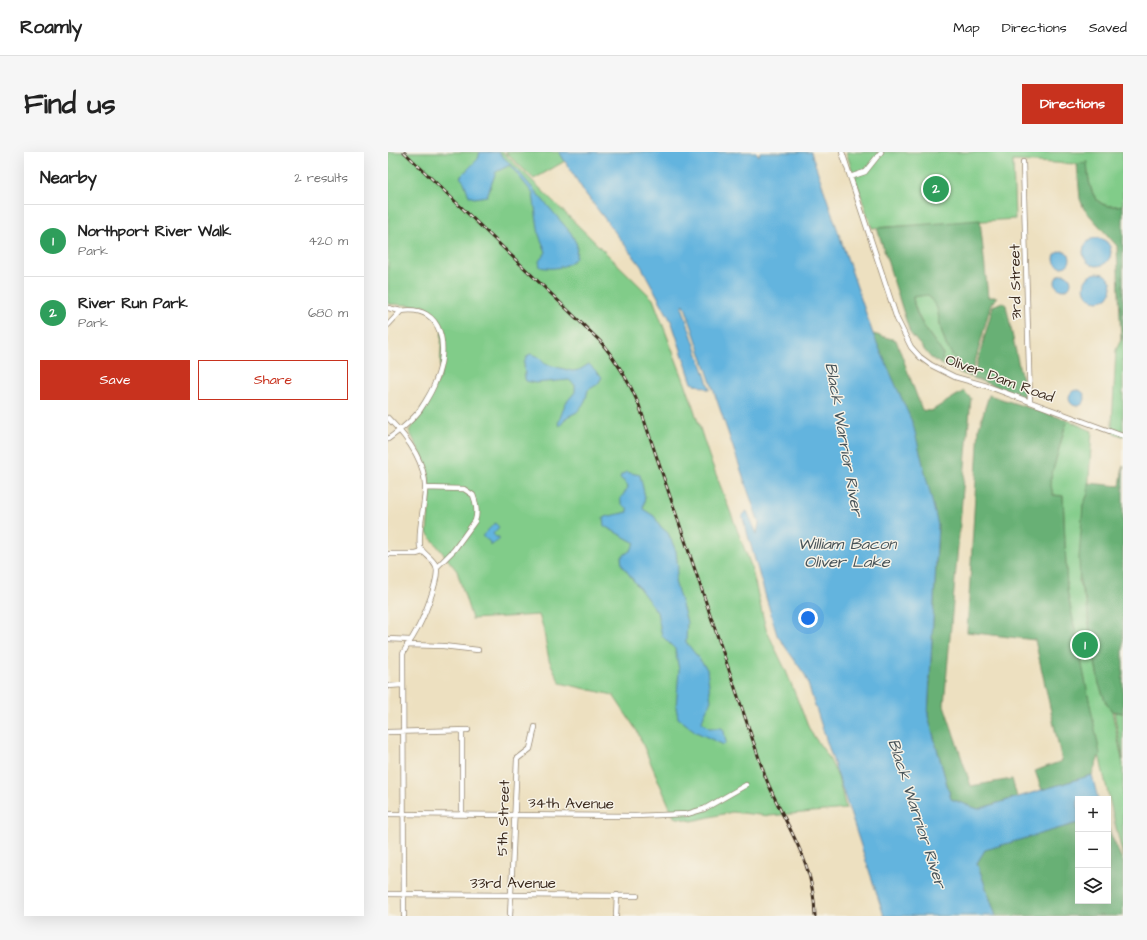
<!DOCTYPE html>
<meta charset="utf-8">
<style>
body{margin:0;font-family:"Architects Daughter",sans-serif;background:#f6f6f6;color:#222}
.controls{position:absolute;right:12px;bottom:12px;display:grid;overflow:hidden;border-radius:0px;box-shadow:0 4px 16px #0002}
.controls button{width:36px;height:36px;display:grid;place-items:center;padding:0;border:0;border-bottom:1px solid #e0e0e0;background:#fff;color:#222;font:20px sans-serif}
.you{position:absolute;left:420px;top:466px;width:14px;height:14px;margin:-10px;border:3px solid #fff;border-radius:50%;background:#1a73e8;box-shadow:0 0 0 6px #1a73e833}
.badge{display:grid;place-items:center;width:26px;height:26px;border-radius:50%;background:#c8321e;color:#fff;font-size:13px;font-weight:700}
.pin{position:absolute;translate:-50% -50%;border:2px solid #fff;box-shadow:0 1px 4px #0006}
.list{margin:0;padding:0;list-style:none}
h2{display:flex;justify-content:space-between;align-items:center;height:52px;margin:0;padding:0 16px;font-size:17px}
h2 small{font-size:13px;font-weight:400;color:#767676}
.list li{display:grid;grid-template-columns:26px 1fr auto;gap:12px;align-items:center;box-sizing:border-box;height:72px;padding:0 16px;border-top:1px solid #e0e0e0}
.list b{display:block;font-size:15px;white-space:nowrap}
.list p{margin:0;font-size:13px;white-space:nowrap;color:#767676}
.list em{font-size:13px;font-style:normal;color:#767676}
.actions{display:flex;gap:8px;padding:12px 16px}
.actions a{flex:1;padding:9px 0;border:1px solid #c8321e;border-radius:0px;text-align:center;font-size:14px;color:#c8321e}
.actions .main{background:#c8321e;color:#fff}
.icon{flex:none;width:22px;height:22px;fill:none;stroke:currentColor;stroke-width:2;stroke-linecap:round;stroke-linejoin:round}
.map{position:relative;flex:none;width:735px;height:764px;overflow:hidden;border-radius:0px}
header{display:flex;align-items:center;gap:24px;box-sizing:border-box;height:56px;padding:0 20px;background:#fff;border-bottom:1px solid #e0e0e0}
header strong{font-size:19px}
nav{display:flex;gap:22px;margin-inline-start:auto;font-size:14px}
.intro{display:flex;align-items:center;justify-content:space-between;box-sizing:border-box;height:96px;padding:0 24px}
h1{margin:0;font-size:28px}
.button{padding:10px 18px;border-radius:0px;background:#c8321e;color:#fff;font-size:14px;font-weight:700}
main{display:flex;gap:24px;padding:0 24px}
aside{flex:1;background:#fff;border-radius:0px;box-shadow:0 4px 16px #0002}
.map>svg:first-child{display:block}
.green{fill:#81cc89;stroke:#5e7b54}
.forest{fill:#68b075;stroke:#526d4a}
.water{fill:#63b4de;stroke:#4f6f7e}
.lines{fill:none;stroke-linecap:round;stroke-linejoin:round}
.minor-casing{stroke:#94856f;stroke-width:6}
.minor{stroke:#fff;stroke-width:4.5}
.rail-casing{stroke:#3b2a1e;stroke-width:3}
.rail{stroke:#f7f3e8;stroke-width:1.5;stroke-dasharray:4.5;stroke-linecap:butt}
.labels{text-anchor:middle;stroke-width:3;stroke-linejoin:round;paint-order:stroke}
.street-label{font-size:15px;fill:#3b2a1e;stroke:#f7f3e8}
.water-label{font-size:16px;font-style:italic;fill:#475358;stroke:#f7f3e8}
</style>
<header>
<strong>Roamly</strong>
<nav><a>Map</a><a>Directions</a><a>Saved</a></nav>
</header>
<div class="intro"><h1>Find us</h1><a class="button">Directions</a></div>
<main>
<aside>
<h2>Nearby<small>2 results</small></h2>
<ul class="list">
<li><span class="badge" style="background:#2e9e5b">1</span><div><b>Northport River Walk</b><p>Park</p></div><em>420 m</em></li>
<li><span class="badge" style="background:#2e9e5b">2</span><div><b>River Run Park</b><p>Park</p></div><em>680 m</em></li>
</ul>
<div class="actions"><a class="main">Save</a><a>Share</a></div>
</aside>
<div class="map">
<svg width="735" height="764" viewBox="0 0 735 764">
<rect width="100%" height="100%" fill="#f7f3e8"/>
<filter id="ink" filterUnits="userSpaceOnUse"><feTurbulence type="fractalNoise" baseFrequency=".025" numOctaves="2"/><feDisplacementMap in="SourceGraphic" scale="8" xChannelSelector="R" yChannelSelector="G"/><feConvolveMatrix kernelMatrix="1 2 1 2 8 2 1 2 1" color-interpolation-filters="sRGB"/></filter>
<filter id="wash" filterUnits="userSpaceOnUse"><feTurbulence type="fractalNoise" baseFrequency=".012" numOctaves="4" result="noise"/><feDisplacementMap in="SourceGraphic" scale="16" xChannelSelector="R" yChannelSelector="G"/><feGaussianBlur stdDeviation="0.9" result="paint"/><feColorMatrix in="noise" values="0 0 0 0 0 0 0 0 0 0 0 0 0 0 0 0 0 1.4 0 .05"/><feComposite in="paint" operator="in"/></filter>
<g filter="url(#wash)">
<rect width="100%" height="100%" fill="#ede0c0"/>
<!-- green -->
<path class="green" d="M 0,0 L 115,0 L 265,147 L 301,242 L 321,304 L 363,414 L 378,477 L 398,519 L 422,579 L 440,604 L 450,625 L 458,657 L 381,664 L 344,660 L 304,669 L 286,665 L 249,579 L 225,543 L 172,531 L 161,508 L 155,475 L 151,463 L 84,467 L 69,419 L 39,381 L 42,346 L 40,315 L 21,279 L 52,226 L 54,173 L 37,154 L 0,152 Z
M 117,0 L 171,0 L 177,9 L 146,27 Z
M 458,0 L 735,0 L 735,53 C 704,60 701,35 699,10 L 689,12 L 625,9 L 627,67 L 484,76 Z
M 540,142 L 549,156 L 553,177 L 558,193 L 569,210 L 568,219 L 553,212 L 555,202 C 543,183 528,168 525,145 Z
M 735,184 L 735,284 L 726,281 L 724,273 L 728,198 Z
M 679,268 L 704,279 L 700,342 L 695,353 L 691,430 L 699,453 L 702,481 L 711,532 L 718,551 L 724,559 L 735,612 L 735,705 L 714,616 L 679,438 L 675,344 L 665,343 L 662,329 Z
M 726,560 L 735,561 L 735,608 Z"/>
<!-- forest -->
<path class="forest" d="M 699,10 C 701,35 703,60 735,53 L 735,184 L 733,188 L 729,94 L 696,57 L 692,47 L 689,12 Z
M 592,68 L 600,145 L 609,145 L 603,152 L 583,225 L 568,219 L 569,210 L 558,193 L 553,177 L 549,156 L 540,143 L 525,145 C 527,168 543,183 555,202 L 553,212 L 543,206 L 522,181 L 489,76 Z
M 614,150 L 618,153 L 632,219 L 639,236 L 636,245 L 585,226 L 605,154 Z
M 485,182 L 508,188 L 534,258 L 543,259 L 576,239 L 583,246 L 556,553 L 583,634 L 624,627 L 629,645 L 590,657 L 563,647 L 540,564 L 550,373 Z
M 601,243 L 679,268 L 662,329 L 665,343 L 675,344 L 679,438 L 712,602 L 704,623 L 654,638 L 647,619 L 674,609 L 647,488 L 579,480 L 591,275 Z
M 735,314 L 735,561 L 724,559 L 718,551 L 711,532 L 702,481 L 699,453 L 692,431 L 691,406 L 695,353 L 700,342 L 700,331 L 732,334 Z
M 690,671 L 690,749 L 720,749 L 720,676 L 735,710 L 735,764 L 608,764 L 589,711 L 597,697 Z"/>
<!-- water -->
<path class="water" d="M 92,0 L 110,0 L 130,19 L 183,81 L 189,93 L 188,106 C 178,116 165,118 152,115 L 151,109 L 158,100 L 151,83 L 145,42 L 122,13 L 108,20 L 99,44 L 86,46 L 81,44 L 76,30 L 72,25 L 90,7 Z
M 171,0 L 368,0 L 371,4 L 372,0 L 423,0 L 485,182 L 525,272 L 550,373 L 540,564 L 563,647 L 590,657 L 704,623 L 710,647 L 690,647 L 690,671 L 597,698 L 589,711 L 608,764 L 496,764 L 417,523 L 389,483 L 354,363 L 359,359 L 369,382 L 371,371 L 296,152 L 294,155 L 322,238 L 304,231 L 284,171 L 253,114 L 197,41 Z
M695 100a14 14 0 1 1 28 0a14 14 0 1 1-28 0Z
M666 107a8 8 0 1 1 16 0a8 8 0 1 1-16 0Z
M696 135a14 14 0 1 1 28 0a14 14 0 1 1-28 0Z
M667 130a8 8 0 1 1 16 0a8 8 0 1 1-16 0Z
M 143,202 L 151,205 L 157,212 L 184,219 L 191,218 L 201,212 L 214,225 L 210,232 L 200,238 L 197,250 L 189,260 L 179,265 L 172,274 L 170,272 L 177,252 L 187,240 L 187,233 L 181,228 L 147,231 L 138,229 L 137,227 L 136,211 L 140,203 Z
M681 246a8 8 0 1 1 16 0a8 8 0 1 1-16 0Z
M 238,320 L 252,323 L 257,345 L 255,357 L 266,364 L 273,375 L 280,381 L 288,399 L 290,417 L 287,429 L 299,470 L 298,490 L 319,517 L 323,549 L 316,563 L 314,570 L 321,576 L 334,576 L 336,579 L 338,590 L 336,593 L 308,580 L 290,566 L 288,555 L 291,518 L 287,497 L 274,484 L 269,460 L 234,413 L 233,405 L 243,398 L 247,391 L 216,374 L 215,366 L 217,365 L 240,360 L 239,356 C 226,348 236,344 240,335 L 239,332 L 232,326 L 233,323 Z
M 107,371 L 111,375 L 105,382 L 108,385 L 111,385 L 111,388 L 102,394 L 102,390 L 94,384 Z"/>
</g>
<g filter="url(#ink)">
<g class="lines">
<defs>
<path id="minor" d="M 454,0 L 509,167 L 523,195 L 532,205 L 543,213 L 567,225 L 599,234 L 735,284
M 635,10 L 642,249
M 462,25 L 477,20 L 493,0
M 0,156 L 13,159
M 0,173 L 13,159 C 56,152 61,197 48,228 C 45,238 38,249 32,258 C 24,269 11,279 0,287
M 0,266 C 19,285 39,311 37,339 C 36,358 30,377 32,395 C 36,403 45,406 48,414 C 53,425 34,470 27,481 C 23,489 18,494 15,502 L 16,764
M 37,336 L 76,337 L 85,343 C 88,350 90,361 87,369 L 66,398 L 49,415
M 0,402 L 28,402 L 35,400
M 0,487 L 22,488
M 19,493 L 55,494 L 90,498
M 0,534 L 14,533
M 74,578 L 74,662
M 0,580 L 80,578
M 0,662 L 247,664 L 299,662 L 316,657 L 358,633
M 0,742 L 249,744
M 122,764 L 129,607 L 142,597 L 147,575
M 228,764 L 229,743"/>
</defs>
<!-- minor casing -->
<use href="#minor" class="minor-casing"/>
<!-- minor -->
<use href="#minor" class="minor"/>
<defs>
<path id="rail" d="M 16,0 L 212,189 C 229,209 241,229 251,253 L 377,624 C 397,675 426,706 427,764"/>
</defs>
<!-- rail casing -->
<use href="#rail" class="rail-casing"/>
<!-- rail -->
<use href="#rail" class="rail"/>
</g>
</g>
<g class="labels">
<!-- street labels -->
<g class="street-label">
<text transform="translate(627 130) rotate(-91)" y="5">3rd Street</text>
<text transform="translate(612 226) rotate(20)" y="5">Oliver Dam Road</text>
<text transform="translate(183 651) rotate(1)" y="5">34th Avenue</text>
<text transform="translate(115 666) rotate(-88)" y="5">5th Street</text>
<text x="125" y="736">33rd Avenue</text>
</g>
<!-- water labels -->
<g class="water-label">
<text transform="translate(457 287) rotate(80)" y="6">Black Warrior River</text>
<text x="459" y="397">William Bacon<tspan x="459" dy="18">Oliver Lake</tspan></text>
<text transform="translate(530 661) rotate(72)" y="6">Black Warrior River</text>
</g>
</g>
</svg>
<div class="controls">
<button>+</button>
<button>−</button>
<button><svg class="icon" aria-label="layers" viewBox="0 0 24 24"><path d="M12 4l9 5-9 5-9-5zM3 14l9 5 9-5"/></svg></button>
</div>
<div class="you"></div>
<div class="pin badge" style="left:697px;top:493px;background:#2e9e5b">1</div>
<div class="pin badge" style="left:548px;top:37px;background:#2e9e5b">2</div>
</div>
</main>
